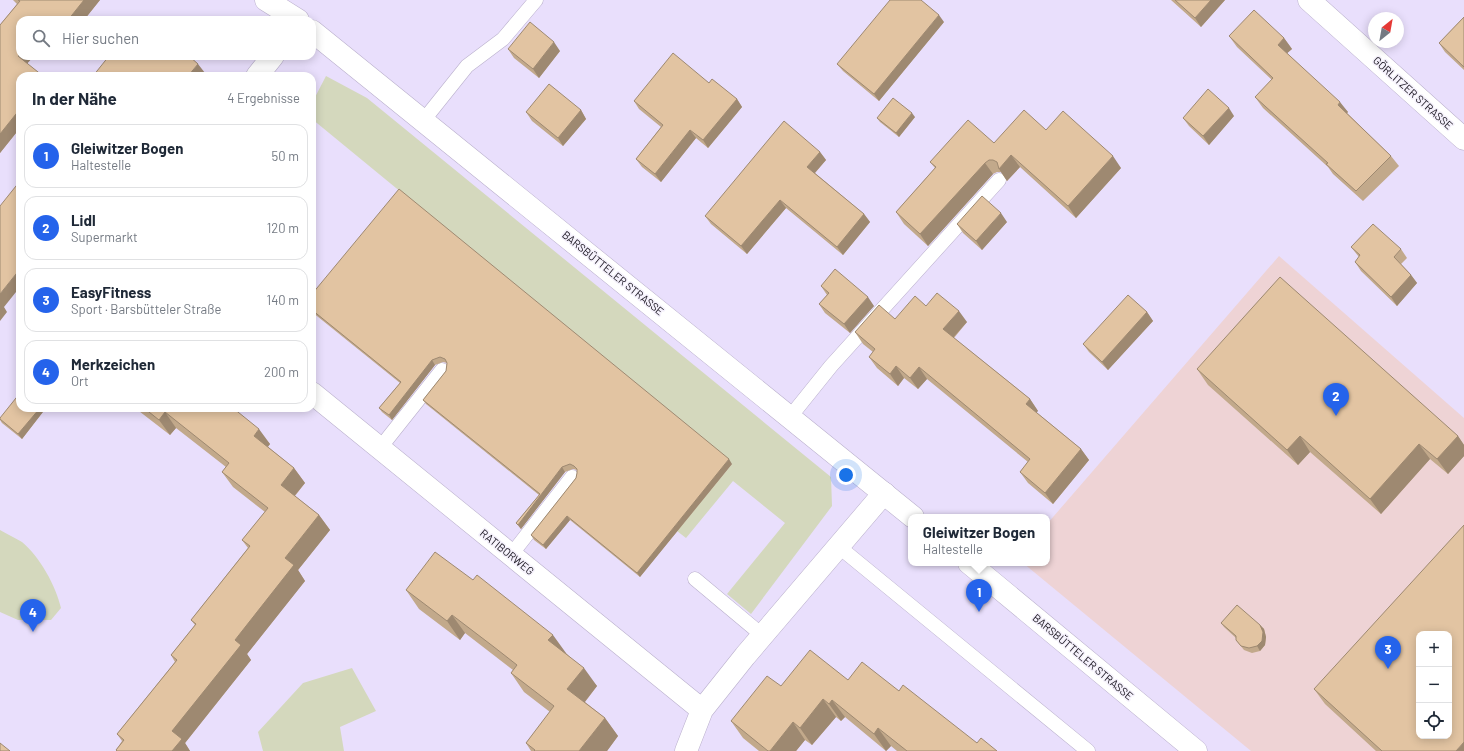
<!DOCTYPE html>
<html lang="de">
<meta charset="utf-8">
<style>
body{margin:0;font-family:Barlow,sans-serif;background:#f6f6f7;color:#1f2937}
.controls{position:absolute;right:12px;bottom:12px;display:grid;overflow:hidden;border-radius:8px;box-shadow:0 2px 10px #0003}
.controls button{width:36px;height:36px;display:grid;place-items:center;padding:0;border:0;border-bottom:1px solid #e0e1e3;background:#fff;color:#1f2937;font:20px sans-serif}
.compass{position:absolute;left:1368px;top:12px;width:36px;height:36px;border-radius:50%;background:#fff;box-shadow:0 2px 10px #0003;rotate:31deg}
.you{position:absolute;left:846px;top:475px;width:14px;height:14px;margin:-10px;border:3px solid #fff;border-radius:50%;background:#1a73e8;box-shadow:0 0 0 6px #1a73e833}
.badge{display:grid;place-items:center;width:26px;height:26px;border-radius:50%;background:#2563eb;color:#fff;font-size:13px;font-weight:700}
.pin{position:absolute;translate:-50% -33px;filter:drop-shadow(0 1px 2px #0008)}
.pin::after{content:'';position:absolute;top:21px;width:14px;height:12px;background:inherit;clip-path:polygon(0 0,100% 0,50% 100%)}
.popup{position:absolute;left:908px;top:514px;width:142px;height:52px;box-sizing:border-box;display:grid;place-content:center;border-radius:8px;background:#fff;filter:drop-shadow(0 1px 3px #0005);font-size:13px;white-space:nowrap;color:#747a83}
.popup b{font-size:15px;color:#1f2937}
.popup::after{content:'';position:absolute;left:50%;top:100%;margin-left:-8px;border:8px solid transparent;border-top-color:#fff}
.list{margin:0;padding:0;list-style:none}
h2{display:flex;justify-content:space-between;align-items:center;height:52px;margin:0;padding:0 16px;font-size:17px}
h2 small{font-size:13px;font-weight:400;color:#747a83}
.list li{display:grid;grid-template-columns:26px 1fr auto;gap:12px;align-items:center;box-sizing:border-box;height:64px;margin:0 8px 8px;padding:0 8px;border:1px solid #e0e1e3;border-radius:12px}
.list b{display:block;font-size:15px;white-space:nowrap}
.list p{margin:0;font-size:13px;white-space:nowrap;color:#747a83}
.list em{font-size:13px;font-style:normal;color:#747a83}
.icon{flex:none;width:22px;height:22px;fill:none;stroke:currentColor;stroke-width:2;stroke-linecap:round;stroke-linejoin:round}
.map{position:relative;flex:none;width:1464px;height:751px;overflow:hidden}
.search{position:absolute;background:#fff;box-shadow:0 2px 10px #0003;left:16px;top:16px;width:300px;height:44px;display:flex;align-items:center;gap:10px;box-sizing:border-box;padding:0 14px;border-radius:12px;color:#747a83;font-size:15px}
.panel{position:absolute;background:#fff;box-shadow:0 2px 10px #0003;left:16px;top:72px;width:300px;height:340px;border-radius:12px}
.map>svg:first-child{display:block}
.commercial{fill:#eed3d5;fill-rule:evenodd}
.green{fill:#d4d8bd}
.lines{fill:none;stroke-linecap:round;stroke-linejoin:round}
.service-casing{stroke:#bab0cc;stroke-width:15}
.minor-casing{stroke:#bab0cc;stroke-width:23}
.secondary-casing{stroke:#bab0cc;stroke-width:23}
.service{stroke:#fff;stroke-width:14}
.minor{stroke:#fff;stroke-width:22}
.secondary{stroke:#fff;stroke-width:22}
.wall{fill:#c2a98b}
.shaded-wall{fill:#9e8971}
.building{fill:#e2c4a2;stroke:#9e8971;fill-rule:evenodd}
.labels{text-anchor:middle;stroke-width:3;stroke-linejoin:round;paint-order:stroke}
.street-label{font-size:11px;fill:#16121c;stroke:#f4f0fb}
</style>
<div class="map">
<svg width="1464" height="751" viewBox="0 0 1464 751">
<rect width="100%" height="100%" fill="#e9dffc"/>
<!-- commercial -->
<path class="commercial" d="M 1279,256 L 1464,418 L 1464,751 L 1251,751 L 1023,563 L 1047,563 L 1047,524 ZM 1419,634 L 1449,634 L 1449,736 L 1419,736 Z"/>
<!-- green -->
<path class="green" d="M 326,76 L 367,98 L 831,477 L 832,506 L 751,614 L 727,594 L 785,523 L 733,481 L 686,538 L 677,531 L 732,464 L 312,119 L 312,103 Z
M 0,530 C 7,534 15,538 22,542 C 40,557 56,586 61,608 L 51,620 L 18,620 L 0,612 Z
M 352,668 L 376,711 L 340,727 L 344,751 L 263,751 L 258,732 L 303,683 Z"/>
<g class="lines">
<defs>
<path id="service" d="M 423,121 L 467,66 L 503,39 L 536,0
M 790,417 L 831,366 L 999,180
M 380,448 L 442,370
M 838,546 L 1088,751
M 511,555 L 572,477
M 695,579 L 762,635"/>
<path id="minor" d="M 1309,0 L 1464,139
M 257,76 L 273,56
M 312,393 L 702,710
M 686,751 L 702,710 L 745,656 L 884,493"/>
<path id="secondary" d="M 266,0 L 298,20
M 312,31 L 913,517
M 969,563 L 1196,751"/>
</defs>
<!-- service casing -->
<use href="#service" class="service-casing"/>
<!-- minor casing -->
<use href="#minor" class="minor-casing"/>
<!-- secondary casing -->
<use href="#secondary" class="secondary-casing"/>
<!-- service -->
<use href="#service" class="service"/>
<!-- minor -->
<use href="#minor" class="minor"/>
<!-- secondary -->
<use href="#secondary" class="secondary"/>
</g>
<!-- wall -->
<path class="wall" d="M 13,0 L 100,0 L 84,20 L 20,20 L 27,64 L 20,76 L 20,128 L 0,153 L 0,25 L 17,4 Z
M 1171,0 L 1225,0 L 1201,27 Z
M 1464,17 L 1464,70 L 1445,52 L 1439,43 Z
M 944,22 L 879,101 L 843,71 L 837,64 Z
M 1229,36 L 1284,38 L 1292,49 L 1287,53 L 1348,112 L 1347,113 L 1391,156 L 1399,166 L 1363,201 L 1333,174 L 1328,167 L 1263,108 L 1255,97 L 1272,80 L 1237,47 Z
M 508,49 L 560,51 L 539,78 L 514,58 Z
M 709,83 L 737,99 L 742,107 L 708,148 L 696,138 L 661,182 L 642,167 L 636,159 L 661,127 L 639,109 L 634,101 Z
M 581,110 L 586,119 L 563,146 L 532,121 L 526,112 Z
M 1234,116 L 1209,145 L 1189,126 L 1183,118 Z
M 915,117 L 899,137 L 880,122 L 877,118 Z
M 1046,130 L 1121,168 L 1076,218 L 1020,167 L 1007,181 L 1001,172 L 997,172 L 993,174 L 928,246 L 904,224 L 896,212 L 935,168 L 930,162 L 994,143 Z
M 820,152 L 826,160 L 815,173 L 864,214 L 870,222 L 843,255 L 786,208 L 747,254 L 711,224 L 705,216 Z
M 1007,222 L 982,250 L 963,233 L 957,224 Z
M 1351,247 L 1401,249 L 1407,258 L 1401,264 L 1411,275 L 1417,283 L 1397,306 L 1361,271 L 1355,262 L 1359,257 Z
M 821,286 L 874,306 L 850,333 L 825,313 L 819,304 L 827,295 Z
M 312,294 L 732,464 L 640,577 L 570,520 L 546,549 L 534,540 L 531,535 L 576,478 L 577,473 L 577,470 L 573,469 L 565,472 L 521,529 L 516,523 L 539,495 L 426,404 L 423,400 L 446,371 L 447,363 L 443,362 L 435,365 L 392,420 L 382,412 L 379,408 L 400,383 L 312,312 Z
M 926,306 L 967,322 L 954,338 L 1030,399 L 1038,411 L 1036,412 L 1081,449 L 1089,460 L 1053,504 L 1028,483 L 1020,472 L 1028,462 L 927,379 L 918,389 L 904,378 L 898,386 L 877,368 L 869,357 L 873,352 L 863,344 L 855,332 L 895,319 Z
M 1147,312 L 1153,321 L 1108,370 L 1089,352 L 1083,344 Z
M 1197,369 L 1458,436 L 1464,445 L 1464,456 L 1448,474 L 1430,459 L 1381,514 L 1310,452 L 1298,465 L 1208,385 Z
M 20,408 L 46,408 L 22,439 L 2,423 L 0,420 Z
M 135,408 L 233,408 L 270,444 L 268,447 L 294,468 L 305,483 L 295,496 L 319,515 L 330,530 L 298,570 L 305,581 L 247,654 L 251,660 L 185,743 L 190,751 L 117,751 L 116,750 L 122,741 L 117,734 L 175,662 L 171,655 L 195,625 L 191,620 L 248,548 L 242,540 L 265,512 L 233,487 L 222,472 L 226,467 L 176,428 L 170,435 Z
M 406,590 L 566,653 L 597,686 L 585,702 L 605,718 L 618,736 L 607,751 L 531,751 L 526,743 L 550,712 L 524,692 L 511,673 L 513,670 L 465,633 L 460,640 L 419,609 Z
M 1221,623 L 1260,625 L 1264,629 L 1266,637 L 1265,645 L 1260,651 L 1252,653 L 1244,650 L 1236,640 L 1236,638 L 1224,627 Z
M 848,680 L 899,691 L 977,743 L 997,751 L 897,751 L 891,746 L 886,751 L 845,717 L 841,721 L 836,717 L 812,745 L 805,740 L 796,751 L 759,751 L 743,738 L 731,721 L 781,686 Z
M 1314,689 L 1464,751 L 1376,751 L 1325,704 Z"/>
<!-- shaded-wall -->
<path class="shaded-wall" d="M 84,0 L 100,0 L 84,20 L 68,20 Z
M 1211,0 L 1225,0 L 1201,27 L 1195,18 Z
M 939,15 L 944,22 L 879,101 L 874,94 Z
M 1284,38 L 1292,49 L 1285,55 L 1278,45 Z
M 554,42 L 560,51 L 539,78 L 533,69 Z
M 20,54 L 20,56 L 34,56 L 25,66 L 18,56 Z
M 198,64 L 205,73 L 202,76 L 188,76 Z
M 737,99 L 742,107 L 708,148 L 703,140 Z
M 1340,102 L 1348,112 L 1345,115 L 1338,105 Z
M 1229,108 L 1234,116 L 1209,145 L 1203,136 Z
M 20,109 L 20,128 L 0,153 L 0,134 Z
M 581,110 L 586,119 L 563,146 L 558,138 Z
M 912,113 L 915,117 L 899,137 L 896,133 Z
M 690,130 L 696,138 L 661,182 L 655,174 Z
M 820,152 L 826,160 L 813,175 L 807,167 Z
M 1011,155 L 1020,167 L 1007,181 L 999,169 Z
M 1113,156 L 1121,168 L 1076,218 L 1068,206 Z
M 985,163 L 993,174 L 928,246 L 920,234 Z
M 780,200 L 786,208 L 747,254 L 741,246 Z
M 1001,213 L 1007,222 L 982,250 L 976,241 Z
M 864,214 L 870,222 L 843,255 L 837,247 Z
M 20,269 L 20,287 L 4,307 L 7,312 L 0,321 L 0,294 Z
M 1411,275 L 1417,283 L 1397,306 L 1391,297 Z
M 868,297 L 874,306 L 850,333 L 844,324 Z
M 959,311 L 967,322 L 951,340 L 943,329 Z
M 1147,312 L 1153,321 L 1108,370 L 1102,362 Z
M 432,360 L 435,365 L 392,420 L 389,415 Z
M 896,366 L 904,378 L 898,386 L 890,374 Z
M 919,367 L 927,379 L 918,389 L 910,378 Z
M 1030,399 L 1038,411 L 1034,415 L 1026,404 Z
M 40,408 L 46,408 L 22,439 L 18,434 Z
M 165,412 L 176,428 L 170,435 L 159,420 Z
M 259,429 L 270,444 L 264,451 L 254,436 Z
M 1300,436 L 1310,452 L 1298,465 L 1287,450 Z
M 1458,436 L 1464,445 L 1464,456 L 1448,474 L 1437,459 Z
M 1419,444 L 1430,459 L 1381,514 L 1370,499 Z
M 1081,449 L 1089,460 L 1053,504 L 1045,493 Z
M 729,459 L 732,464 L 640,577 L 637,573 Z
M 562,467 L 565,472 L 521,529 L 518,525 Z
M 294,468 L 305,483 L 291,500 L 281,485 Z
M 319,515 L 330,530 L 298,570 L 305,581 L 247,654 L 251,660 L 185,743 L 190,751 L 172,751 L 172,731 L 235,640 L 285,558 Z
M 567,516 L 570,520 L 546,549 L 543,545 Z
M 452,615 L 465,633 L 460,640 L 447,621 Z
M 1260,625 L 1264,629 L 1266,637 L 1265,645 L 1260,651 L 1257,646 Z
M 553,635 L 566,653 L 561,659 L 548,640 Z
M 584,668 L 597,686 L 580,708 L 567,689 Z
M 823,699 L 836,717 L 812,745 L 800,728 Z
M 832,700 L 845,717 L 841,721 L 829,704 Z
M 605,718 L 618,736 L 607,751 L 579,751 Z
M 793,722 L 805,740 L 796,751 L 770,751 Z
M 878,728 L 891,746 L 886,751 L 874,734 Z
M 1464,742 L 1464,751 L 1456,751 Z"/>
<!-- building -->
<path class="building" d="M 18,0 L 84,0 L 68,20 L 20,20 L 20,54 L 18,56 L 43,76 L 20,76 L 20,109 L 0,134 L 0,25 L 20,1 Z
M 890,0 L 921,0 L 939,15 L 874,94 L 837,64 Z
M 1175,0 L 1211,0 L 1195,18 Z
M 1254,10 L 1284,38 L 1278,45 L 1340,102 L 1338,105 L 1391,156 L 1356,191 L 1326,164 L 1328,163 L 1255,97 L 1273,78 L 1229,36 Z
M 142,17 L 145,20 L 139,20 Z
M 1464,17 L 1464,67 L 1439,43 Z
M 530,22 L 554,42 L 533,69 L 508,49 Z
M 673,53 L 709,83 L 712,79 L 737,99 L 703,140 L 690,130 L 655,174 L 636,159 L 663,125 L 634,101 Z
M 109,56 L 189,56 L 198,64 L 188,76 L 93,76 Z
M 549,84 L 581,110 L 558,138 L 526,112 Z
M 1208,89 L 1229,108 L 1203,136 L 1183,118 Z
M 893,98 L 912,113 L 896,133 L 877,118 Z
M 1024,110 L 1046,130 L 1063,111 L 1113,156 L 1068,206 L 1011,155 L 999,169 L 997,162 L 993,160 L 989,160 L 985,163 L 920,234 L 896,212 L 936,167 L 930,162 L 968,120 L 994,143 Z
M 784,121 L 820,152 L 807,167 L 864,214 L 837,247 L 780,200 L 741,246 L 705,216 Z
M 20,181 L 20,269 L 0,294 L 0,206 Z
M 399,189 L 729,459 L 637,573 L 567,516 L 543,545 L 531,535 L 576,478 L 577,473 L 577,469 L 574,466 L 570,464 L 562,467 L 518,525 L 516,523 L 540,494 L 423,400 L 446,371 L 447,363 L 445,359 L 440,357 L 432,360 L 389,415 L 379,408 L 401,382 L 312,310 L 312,294 Z
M 982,196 L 1001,213 L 976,241 L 957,224 Z
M 1373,224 L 1401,249 L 1394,257 L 1411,275 L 1391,297 L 1355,262 L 1360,255 L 1351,247 Z
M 835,269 L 868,297 L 844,324 L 819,304 L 829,293 L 821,286 Z
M 1280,277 L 1458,436 L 1437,459 L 1419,444 L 1370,499 L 1300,436 L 1287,450 L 1197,369 Z
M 937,293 L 959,311 L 943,329 L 1030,399 L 1026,404 L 1081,449 L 1045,493 L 1020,472 L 1030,459 L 919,367 L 910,378 L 896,366 L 890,374 L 869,357 L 875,349 L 855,332 L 879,305 L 895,319 L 915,296 L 926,306 Z
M 1128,295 L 1147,312 L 1102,362 L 1083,344 Z
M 20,393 L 20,408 L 40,408 L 18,434 L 0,419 L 0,418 Z
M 144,408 L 233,408 L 259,429 L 254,436 L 294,468 L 281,485 L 319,515 L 285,558 L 294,565 L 235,640 L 241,645 L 172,731 L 182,739 L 172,751 L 117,751 L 116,750 L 124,740 L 117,734 L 177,660 L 171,655 L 196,624 L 191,620 L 250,546 L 242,540 L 268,508 L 222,472 L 229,463 L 165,412 L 159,420 Z
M 1464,525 L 1464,742 L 1456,751 L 1382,751 L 1314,689 ZM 1419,634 L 1449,634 L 1449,736 L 1419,736 Z
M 435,552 L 473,580 L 477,575 L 553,635 L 548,640 L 584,668 L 567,689 L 605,718 L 579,751 L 534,751 L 535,750 L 526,743 L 554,706 L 511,673 L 517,665 L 494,647 L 452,615 L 447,621 L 406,590 Z
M 1237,605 L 1260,625 L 1263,632 L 1262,641 L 1257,646 L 1249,648 L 1241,646 L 1236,640 L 1236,636 L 1221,623 Z
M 810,650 L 848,680 L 862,662 L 899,691 L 903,685 L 977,743 L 981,738 L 997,751 L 907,751 L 878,728 L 874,734 L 832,700 L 829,704 L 823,699 L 800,728 L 793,722 L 770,751 L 768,751 L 731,721 L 767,676 L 781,686 Z
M 0,743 L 10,751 L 0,751 Z"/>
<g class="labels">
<!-- street labels -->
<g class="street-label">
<text transform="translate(1413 93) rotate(42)" y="4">GÖRLITZER STRASSE</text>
<text transform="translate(613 273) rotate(39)" y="4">BARSBÜTTELER STRASSE</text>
<text transform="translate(507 552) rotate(39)" y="4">RATIBORWEG</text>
<text transform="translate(1083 657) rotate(40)" y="4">BARSBÜTTELER STRASSE</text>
</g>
</g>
</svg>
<div class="controls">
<button>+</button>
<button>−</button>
<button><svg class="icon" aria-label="locate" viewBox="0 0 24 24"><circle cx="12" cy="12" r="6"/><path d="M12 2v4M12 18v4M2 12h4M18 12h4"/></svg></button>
</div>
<svg class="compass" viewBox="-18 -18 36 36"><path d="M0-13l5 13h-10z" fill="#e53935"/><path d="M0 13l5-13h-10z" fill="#747a83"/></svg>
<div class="you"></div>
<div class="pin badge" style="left:979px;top:612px">1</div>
<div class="popup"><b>Gleiwitzer Bogen</b>Haltestelle</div>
<div class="pin badge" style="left:1336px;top:416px">2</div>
<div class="pin badge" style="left:1388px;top:669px">3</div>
<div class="pin badge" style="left:33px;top:632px">4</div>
<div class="search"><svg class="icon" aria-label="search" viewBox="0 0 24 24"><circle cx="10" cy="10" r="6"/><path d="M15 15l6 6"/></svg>Hier suchen</div>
<section class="panel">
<h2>In der Nähe<small>4 Ergebnisse</small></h2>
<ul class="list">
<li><span class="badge">1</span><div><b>Gleiwitzer Bogen</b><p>Haltestelle</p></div><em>50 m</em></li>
<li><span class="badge">2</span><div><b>Lidl</b><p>Supermarkt</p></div><em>120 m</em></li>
<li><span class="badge">3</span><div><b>EasyFitness</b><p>Sport · Barsbütteler Straße</p></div><em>140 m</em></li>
<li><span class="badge">4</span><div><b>Merkzeichen</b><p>Ort</p></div><em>200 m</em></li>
</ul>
</section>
</div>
